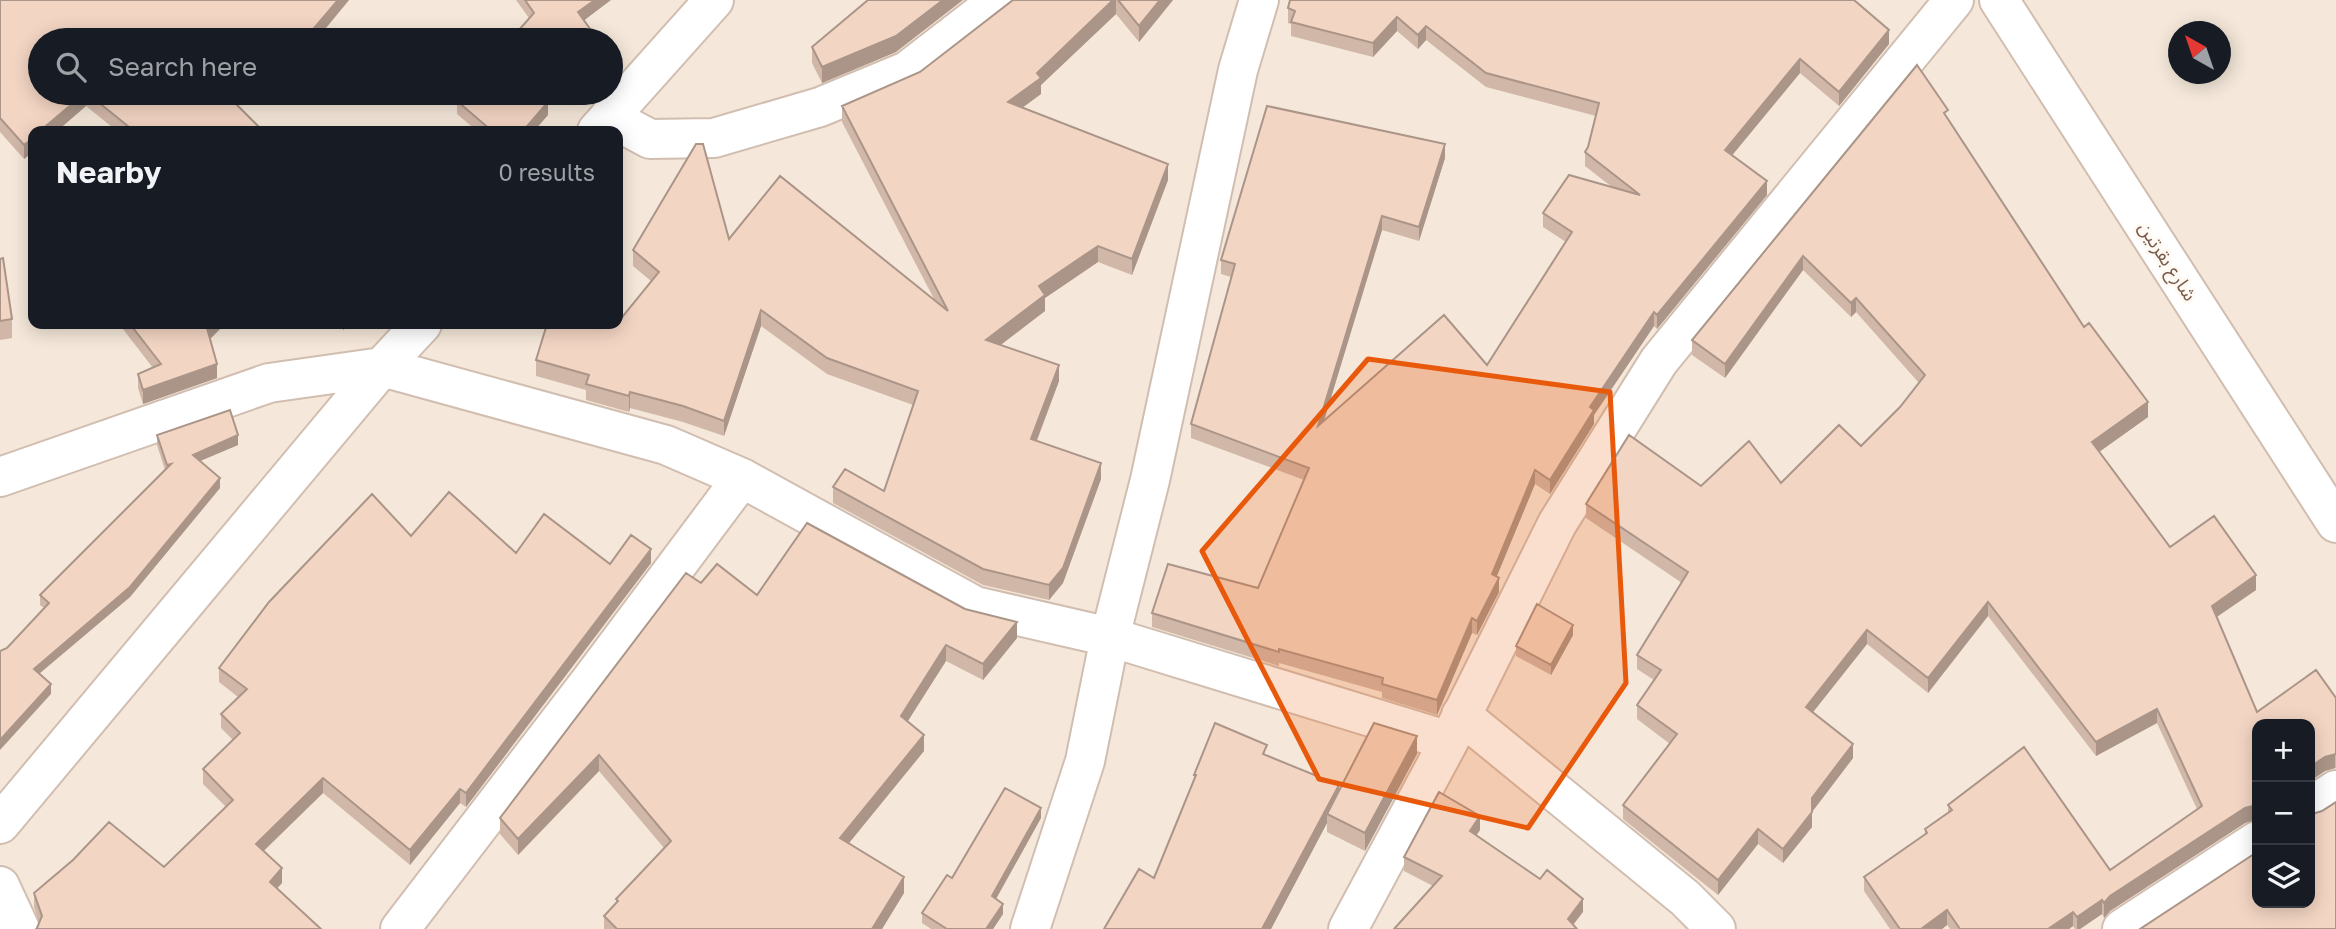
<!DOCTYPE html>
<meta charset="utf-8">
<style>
body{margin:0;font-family:"Golos Text","Noto Sans Arabic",sans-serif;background:#20242c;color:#f1f3f6}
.controls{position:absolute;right:21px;bottom:21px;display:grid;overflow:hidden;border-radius:14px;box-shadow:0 4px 18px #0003}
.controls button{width:63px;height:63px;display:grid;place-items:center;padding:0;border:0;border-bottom:2px solid #363941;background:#171b24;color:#f1f3f6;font:35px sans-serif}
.compass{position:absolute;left:2168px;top:21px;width:63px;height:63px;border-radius:50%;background:#171b24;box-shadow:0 4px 18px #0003;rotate:320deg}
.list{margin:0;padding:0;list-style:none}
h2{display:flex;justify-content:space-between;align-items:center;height:91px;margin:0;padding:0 28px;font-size:30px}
h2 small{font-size:23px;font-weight:400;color:#9ea1a6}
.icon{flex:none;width:38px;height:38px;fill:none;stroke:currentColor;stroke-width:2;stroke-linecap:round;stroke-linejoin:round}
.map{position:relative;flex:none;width:2336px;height:929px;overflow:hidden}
.search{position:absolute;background:#171b24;box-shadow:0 4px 18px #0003;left:28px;top:28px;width:595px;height:77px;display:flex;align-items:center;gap:18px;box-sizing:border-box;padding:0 24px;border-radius:38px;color:#9ea1a6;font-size:26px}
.panel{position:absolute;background:#171b24;box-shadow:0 4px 18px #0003;left:28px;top:126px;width:595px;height:203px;border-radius:14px}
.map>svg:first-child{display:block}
.residential{fill:#f5e8da;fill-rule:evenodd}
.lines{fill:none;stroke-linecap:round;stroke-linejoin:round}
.minor-casing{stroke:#d1beb0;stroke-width:42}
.minor{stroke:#fff;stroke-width:38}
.wall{fill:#d1b7a8}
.shaded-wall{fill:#aa9588}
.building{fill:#f3d5c3;stroke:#aa9588;stroke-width:2}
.marked{fill:#e8590c;fill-opacity:0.2;stroke:#e8590c;stroke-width:5;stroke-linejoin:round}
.labels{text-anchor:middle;stroke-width:6;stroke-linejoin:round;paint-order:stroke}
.street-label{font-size:19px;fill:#7a5c4d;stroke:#fffaf3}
</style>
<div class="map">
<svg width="2336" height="929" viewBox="0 0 2336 929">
<rect width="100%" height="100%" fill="#fdf6ec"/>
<!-- residential -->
<path class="residential" d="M 0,0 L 2336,0 L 2336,929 L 0,929 ZM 2178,32 L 2220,32 L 2220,74 L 2178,74 ZM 40,40 L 611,40 L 611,93 L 40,93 ZM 33,131 L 618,131 L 618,324 L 33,324 ZM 2257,724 L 2310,724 L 2310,903 L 2257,903 Z"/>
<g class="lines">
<defs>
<path id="minor" d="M 1999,0 L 2336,523
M 609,117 L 650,139 L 714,138 L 820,107 L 907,71 L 999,0
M 597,131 L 714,0
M 0,477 L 269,383 L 382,367 L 666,445 L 742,478 L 975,606 L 1110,637 L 1449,741
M 1461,715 L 1685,898 L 1716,929
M 2310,807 L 2336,790
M 0,824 L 382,367 L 422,324
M 0,886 L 20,929
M 400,929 L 591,680 L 742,478
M 1030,929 L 1085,761 L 1110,637 L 1150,480 L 1238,70 L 1259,0
M 1348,929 L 1449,741 L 1557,524 L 1659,361 L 1954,0
M 2122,929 L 2257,841"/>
</defs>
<!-- minor casing -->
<use href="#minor" class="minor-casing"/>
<!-- minor -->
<use href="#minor" class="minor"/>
</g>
<!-- wall -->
<path class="wall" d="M 0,0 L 349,0 L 316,40 L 40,40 L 40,93 L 239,93 L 233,101 L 263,131 L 117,131 L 86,106 L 57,131 L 33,131 L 33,152 L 24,159 L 0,132 Z
M 516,0 L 611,0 L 529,18 Z
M 1013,0 L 1173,0 L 1139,42 L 1116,14 L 1041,85 L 1041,94 L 1022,108 L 1168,180 L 1132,275 L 1098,262 L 1045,298 L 1045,311 L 1001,345 L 1059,381 L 1037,441 L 1101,479 L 1063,583 L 1049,600 L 983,585 L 833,503 L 833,487 L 884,491 L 913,405 L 827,374 L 761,326 L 724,436 L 683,422 L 630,408 L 629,412 L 586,400 L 586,390 L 536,376 L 536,360 L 615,326 L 651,281 L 633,266 L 633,250 L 729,239 L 934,299 L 842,122 L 842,106 L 920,72 Z
M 1288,8 L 1889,44 L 1839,106 L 1800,73 L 1732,155 L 1767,195 L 1657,329 L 1654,326 L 1594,415 L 1594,424 L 1550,494 L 1535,484 L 1496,577 L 1499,592 L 1477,635 L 1472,633 L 1437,715 L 1382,698 L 1382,692 L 1279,663 L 1279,666 L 1152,627 L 1152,613 L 1258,588 L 1304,480 L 1191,438 L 1191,424 L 1231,277 L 1221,274 L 1221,260 L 1445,158 L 1419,241 L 1382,230 L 1324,421 L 1487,365 L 1566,242 L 1543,227 L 1543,213 L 1612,187 L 1585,166 L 1585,152 L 1588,147 L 1596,116 L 1486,87 L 1426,40 L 1418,49 L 1397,31 L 1373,57 L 1291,36 L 1291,24 L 1288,23 Z
M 812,47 L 896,52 L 822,83 L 812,63 Z
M 544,98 L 548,115 L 534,131 L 477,131 L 457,114 L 457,101 Z
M 1948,118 L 2084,327 L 2148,417 L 2099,452 L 2170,547 L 2256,590 L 2217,617 L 2257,712 L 2336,698 L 2336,768 L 2325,771 L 2310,781 L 2310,724 L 2257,724 L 2257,819 L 2245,823 L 2110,911 L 2104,918 L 2102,914 L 2080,929 L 2075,929 L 2073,926 L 2069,929 L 1950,929 L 1947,925 L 1942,929 L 1890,929 L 1864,891 L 1864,877 L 1925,834 L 1925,829 L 1948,813 L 1948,805 L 2110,870 L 2197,809 L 2157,723 L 2096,756 L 1988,616 L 1928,693 L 1867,644 L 1813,712 L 1853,758 L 1812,812 L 1812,827 L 1783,863 L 1758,844 L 1718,895 L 1623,819 L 1623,805 L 1670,744 L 1637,719 L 1637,705 L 1654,680 L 1637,669 L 1637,655 L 1682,583 L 1586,518 L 1586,504 L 1701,486 L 1781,483 L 1861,446 L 1900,407 L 1919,383 L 1856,312 L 1851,317 L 1803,270 L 1725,378 L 1692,355 L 1692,340 Z
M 0,259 L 12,319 L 12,338 L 0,340 Z
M 119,324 L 225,324 L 210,339 L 217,378 L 143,404 L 138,388 L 138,374 L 153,368 Z
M 157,435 L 238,445 L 200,461 L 220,488 L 130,597 L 39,674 L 51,694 L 7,648 L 44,608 L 40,605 L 40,595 L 165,470 L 157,445 Z
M 411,536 L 516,553 L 610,564 L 651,563 L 466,807 L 460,803 L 410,865 L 323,793 L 264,851 L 282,883 L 277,888 L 37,928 L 39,923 L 34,907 L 34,893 L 164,867 L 226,807 L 203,784 L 203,769 L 233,740 L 221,728 L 221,714 L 238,697 L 219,682 L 219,668 Z
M 701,583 L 757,595 L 1017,638 L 983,680 L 946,661 L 907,721 L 924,751 L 849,843 L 904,893 L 882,929 L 604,929 L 604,916 L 616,904 L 616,899 L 664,848 L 599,771 L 518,855 L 500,834 L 500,818 Z
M 1573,635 L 1551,675 L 1516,656 L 1516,646 Z
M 1417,754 L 1365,851 L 1327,832 L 1327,823 L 1271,929 L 1104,929 L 1154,878 L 1194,780 L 1194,775 L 1267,756 L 1339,791 Z
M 1041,818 L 996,899 L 1003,914 L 993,929 L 931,929 L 922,923 L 922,913 L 952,878 Z
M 1480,830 L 1476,835 L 1583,912 L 1433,886 L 1404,871 L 1404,857 Z"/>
<!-- shaded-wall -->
<path class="shaded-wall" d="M 338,0 L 349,0 L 316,40 L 304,40 Z
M 595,0 L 611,0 L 578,25 L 578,12 Z
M 943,0 L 963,0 L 896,52 L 822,83 L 822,67 Z
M 1113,0 L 1116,0 L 1116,14 L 1041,85 L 1041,94 L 1008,118 L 1008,102 L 1037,73 Z
M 1160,0 L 1173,0 L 1139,42 L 1139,26 Z
M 1397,17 L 1397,31 L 1373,57 L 1373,43 Z
M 1426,26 L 1426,40 L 1418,49 L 1418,35 Z
M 277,29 L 277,40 L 269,40 Z
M 1889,30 L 1889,44 L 1839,106 L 1839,92 Z
M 1800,59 L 1800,73 L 1725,164 L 1725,150 Z
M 85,93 L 86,93 L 86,106 L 57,131 L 40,131 Z
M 229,93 L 239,93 L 227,109 L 227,95 Z
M 536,93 L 551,93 L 536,104 Z
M 548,102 L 548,115 L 534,131 L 523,131 Z
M 33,138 L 33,152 L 24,159 L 24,145 Z
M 1445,144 L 1445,158 L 1419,241 L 1419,227 Z
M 1168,164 L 1168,180 L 1132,275 L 1132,259 Z
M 1767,181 L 1767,195 L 1657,329 L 1657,315 Z
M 1382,216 L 1382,230 L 1318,440 L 1318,426 Z
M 1098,246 L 1098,262 L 1045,298 L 1045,311 L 986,356 L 986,340 L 1039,286 Z
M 1803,256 L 1803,270 L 1725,378 L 1725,364 Z
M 1856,298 L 1856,312 L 1851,317 L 1851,303 Z
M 761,310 L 761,326 L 724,436 L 724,421 Z
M 1654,312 L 1654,326 L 1594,415 L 1594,424 L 1550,494 L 1550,480 L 1590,407 Z
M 211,324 L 225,324 L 207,342 L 207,328 Z
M 343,324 L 353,324 L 343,330 Z
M 217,364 L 217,378 L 143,404 L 143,390 Z
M 1059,365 L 1059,381 L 1031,455 L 1031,439 Z
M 630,392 L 630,408 L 629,412 L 629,396 Z
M 2148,402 L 2148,417 L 2092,457 L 2092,442 Z
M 238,435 L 238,445 L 193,464 L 193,455 Z
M 1101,463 L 1101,479 L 1063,583 L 1049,600 L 1049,585 Z
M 1535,470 L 1535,484 L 1492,588 L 1492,574 Z
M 220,478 L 220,488 L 130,597 L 34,678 L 34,669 Z
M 651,549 L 651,563 L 466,807 L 466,793 Z
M 2256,575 L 2256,590 L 2212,620 L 2212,606 Z
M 1499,578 L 1499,592 L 1477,635 L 1477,621 Z
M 1988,602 L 1988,616 L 1928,693 L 1928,678 Z
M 1472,618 L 1472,633 L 1437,715 L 1437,700 Z
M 1017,622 L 1017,638 L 983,680 L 983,664 Z
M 1573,625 L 1573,635 L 1551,675 L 1551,665 Z
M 1867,630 L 1867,644 L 1806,721 L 1806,707 Z
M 946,645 L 946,661 L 901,732 L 901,716 Z
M 51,684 L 51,694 L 0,750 L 0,740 Z
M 2157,709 L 2157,723 L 2096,756 L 2096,742 Z
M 924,735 L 924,751 L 840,854 L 840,838 Z
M 1417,736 L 1417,754 L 1365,851 L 1365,833 Z
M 1853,744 L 1853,758 L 1812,812 L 1812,798 Z
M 2335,754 L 2335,768 L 2325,771 L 2310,781 L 2310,767 L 2325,757 Z
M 599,755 L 599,771 L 518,855 L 518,839 Z
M 323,778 L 323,793 L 256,858 L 256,844 Z
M 1339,785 L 1339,801 L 1327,814 L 1327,823 L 1271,929 L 1262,929 Z
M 460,789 L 460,803 L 410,865 L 410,850 Z
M 2257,805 L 2257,819 L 2245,823 L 2110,911 L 2104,918 L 2104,903 L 2110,896 L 2245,808 Z
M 1041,808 L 1041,818 L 992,906 L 992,896 Z
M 1812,812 L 1812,827 L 1783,863 L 1783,849 Z
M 1480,816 L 1480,830 L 1470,845 L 1470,831 Z
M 1758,829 L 1758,844 L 1718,895 L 1718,880 Z
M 282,868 L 282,883 L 270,896 L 270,882 Z
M 904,877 L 904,893 L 882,929 L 872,929 Z
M 1583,899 L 1583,912 L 1570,929 L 1568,919 Z
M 2102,900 L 2102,914 L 2080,929 L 2077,929 L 2077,917 Z
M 1003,904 L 1003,914 L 993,929 L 986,929 Z
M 1947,910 L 1947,925 L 1942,929 L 1921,929 Z
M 2073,912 L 2073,926 L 2069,929 L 2048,929 Z"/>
<!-- building -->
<path class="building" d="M 0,0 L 338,0 L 304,40 L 292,40 L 277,29 L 269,40 L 40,40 L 40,93 L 85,93 L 40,131 L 33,131 L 33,138 L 24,145 L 0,118 Z
M 525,0 L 595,0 L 578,12 L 598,40 L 510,40 L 534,13 Z
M 868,0 L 943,0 L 896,36 L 822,67 L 812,47 Z
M 1013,0 L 1113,0 L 1037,73 L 1041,78 L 1008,102 L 1168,164 L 1132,259 L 1098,246 L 1039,286 L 1045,295 L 986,340 L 1059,365 L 1031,439 L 1101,463 L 1063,568 L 1049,585 L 983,569 L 833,487 L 845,469 L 884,491 L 918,391 L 827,358 L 761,310 L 724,421 L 683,406 L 630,392 L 629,396 L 586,384 L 589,375 L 536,360 L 547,324 L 612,324 L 615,326 L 659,272 L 633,250 L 696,144 L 703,144 L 729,239 L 780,176 L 948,311 L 842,106 L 920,72 Z
M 1118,0 L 1160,0 L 1139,26 Z
M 1290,0 L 1854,0 L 1889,30 L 1839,92 L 1800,59 L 1725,150 L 1767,181 L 1657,315 L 1654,312 L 1590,407 L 1594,410 L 1550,480 L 1535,470 L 1492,574 L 1499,578 L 1477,621 L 1472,618 L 1437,700 L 1382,684 L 1383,678 L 1279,649 L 1279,652 L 1152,613 L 1168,564 L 1258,588 L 1309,468 L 1191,424 L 1235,264 L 1221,260 L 1267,106 L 1445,144 L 1419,227 L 1382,216 L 1318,426 L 1444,315 L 1487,365 L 1572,232 L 1543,213 L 1569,175 L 1640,195 L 1585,152 L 1588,147 L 1599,103 L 1486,73 L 1426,26 L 1418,35 L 1397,17 L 1373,43 L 1291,22 L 1295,11 L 1288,8 Z
M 1917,65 L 1948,110 L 1944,113 L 2084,327 L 2089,323 L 2148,402 L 2092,442 L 2170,547 L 2214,516 L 2256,575 L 2212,606 L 2257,712 L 2316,670 L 2336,698 L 2336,754 L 2325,757 L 2310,767 L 2310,724 L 2257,724 L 2257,805 L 2245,808 L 2110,896 L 2104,903 L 2102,900 L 2077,917 L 2073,912 L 2048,929 L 1960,929 L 1947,910 L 1921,929 L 1900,929 L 1864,877 L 1927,833 L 1925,829 L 1952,810 L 1948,805 L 2024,747 L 2110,870 L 2202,806 L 2157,709 L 2096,742 L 1988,602 L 1928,678 L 1867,630 L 1806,707 L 1853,744 L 1812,798 L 1812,812 L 1783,849 L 1758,829 L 1718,880 L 1623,805 L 1677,734 L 1637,705 L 1661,670 L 1637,655 L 1688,572 L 1586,504 L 1629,435 L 1701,486 L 1749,441 L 1781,483 L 1839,425 L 1861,446 L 1900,407 L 1925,375 L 1856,298 L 1851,303 L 1803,256 L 1725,364 L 1692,340 Z
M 87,93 L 229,93 L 227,95 L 263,131 L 134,131 Z
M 465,93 L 538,93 L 548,102 L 523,131 L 492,131 L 457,101 Z
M 3,258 L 12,319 L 0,321 L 0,259 Z
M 130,324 L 211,324 L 207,328 L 217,364 L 143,390 L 138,374 L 161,364 Z
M 230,410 L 238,435 L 193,455 L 220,478 L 130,587 L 34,669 L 51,684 L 0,740 L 0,651 L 7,648 L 49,603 L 40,595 L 171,464 L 167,465 L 157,435 Z
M 449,492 L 516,553 L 544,514 L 610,564 L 631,535 L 651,549 L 466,793 L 460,789 L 410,850 L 323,778 L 256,844 L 282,868 L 270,882 L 321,929 L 36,929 L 37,928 L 42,916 L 34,893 L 73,860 L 109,822 L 164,867 L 233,800 L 203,769 L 240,733 L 221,714 L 247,689 L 219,668 L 269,602 L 372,494 L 411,536 Z
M 807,523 L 965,609 L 1017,622 L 983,664 L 946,645 L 901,716 L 924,735 L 840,838 L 904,877 L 872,929 L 617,929 L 604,916 L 618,901 L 616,899 L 671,841 L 599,755 L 518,839 L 500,818 L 686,573 L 701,583 L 717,564 L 757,595 Z
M 1537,604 L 1573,625 L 1551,665 L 1516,646 Z
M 1215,723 L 1267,745 L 1263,754 L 1339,785 L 1262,929 L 1104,929 L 1139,869 L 1154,878 L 1196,775 L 1194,775 Z
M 1374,723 L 1417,736 L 1365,833 L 1327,814 Z
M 1005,788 L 1041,808 L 992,896 L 1003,904 L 986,929 L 947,929 L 922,913 L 947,875 L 952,878 Z
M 1439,792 L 1480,816 L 1470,831 L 1540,879 L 1547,870 L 1583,899 L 1568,919 L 1577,929 L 1394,929 L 1442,876 L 1404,857 Z
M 2336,802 L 2336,929 L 2140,929 L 2257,852 L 2257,903 L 2310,903 L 2310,814 L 2312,814 L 2322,811 Z"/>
<!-- marked area -->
<path class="marked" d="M 1368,359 L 1610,392 L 1626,683 L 1528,828 L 1319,779 L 1202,551 Z"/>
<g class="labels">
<!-- street labels -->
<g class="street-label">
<text transform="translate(2168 261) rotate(57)" y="7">شارع بقرتين</text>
</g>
</g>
</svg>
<div class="controls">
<button>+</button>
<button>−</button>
<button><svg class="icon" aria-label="layers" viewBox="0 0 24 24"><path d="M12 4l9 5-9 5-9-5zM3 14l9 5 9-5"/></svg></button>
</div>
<svg class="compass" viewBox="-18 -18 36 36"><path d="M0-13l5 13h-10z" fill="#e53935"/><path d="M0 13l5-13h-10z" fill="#9ea1a6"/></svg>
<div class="search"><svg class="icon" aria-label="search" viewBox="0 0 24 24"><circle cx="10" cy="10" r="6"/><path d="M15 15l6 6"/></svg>Search here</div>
<section class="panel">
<h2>Nearby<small>0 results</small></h2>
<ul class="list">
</ul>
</section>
</div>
